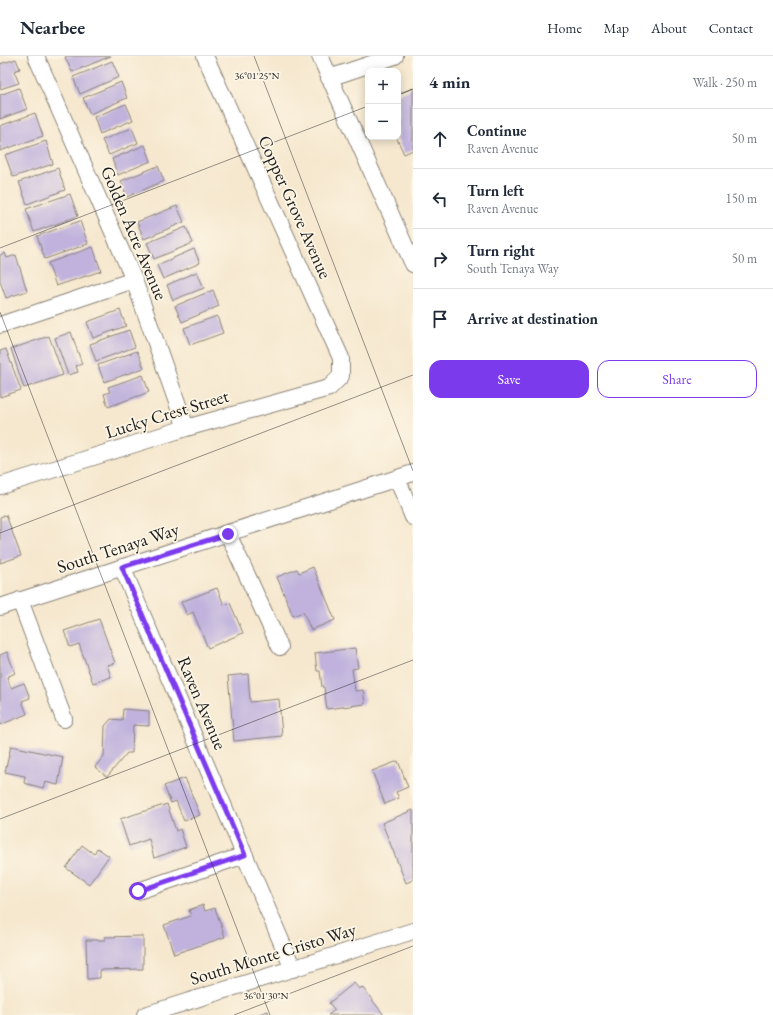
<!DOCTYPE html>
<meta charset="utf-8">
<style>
body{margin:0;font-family:"EB Garamond",serif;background:#f2f2f3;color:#1f2937}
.controls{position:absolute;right:12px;top:12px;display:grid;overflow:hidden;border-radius:8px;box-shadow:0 2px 10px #0003}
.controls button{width:36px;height:36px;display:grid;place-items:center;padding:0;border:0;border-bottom:1px solid #e0e1e3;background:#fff;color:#1f2937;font:20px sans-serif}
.stop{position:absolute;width:12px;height:12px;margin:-9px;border:3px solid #7c3aed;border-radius:50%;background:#fff}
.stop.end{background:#7c3aed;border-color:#fff;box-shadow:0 1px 4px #0008}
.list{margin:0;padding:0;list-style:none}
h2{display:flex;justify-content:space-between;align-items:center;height:52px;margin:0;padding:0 16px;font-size:17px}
h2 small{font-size:13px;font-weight:400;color:#747a83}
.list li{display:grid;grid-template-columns:26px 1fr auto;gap:12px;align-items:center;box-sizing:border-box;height:60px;padding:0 16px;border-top:1px solid #e0e1e3}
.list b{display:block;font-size:15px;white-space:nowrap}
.list p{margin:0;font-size:13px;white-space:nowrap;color:#747a83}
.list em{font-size:13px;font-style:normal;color:#747a83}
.actions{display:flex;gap:8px;padding:12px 16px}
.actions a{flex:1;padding:9px 0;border:1px solid #7c3aed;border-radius:12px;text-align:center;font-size:14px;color:#7c3aed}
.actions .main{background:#7c3aed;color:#fff}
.icon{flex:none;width:22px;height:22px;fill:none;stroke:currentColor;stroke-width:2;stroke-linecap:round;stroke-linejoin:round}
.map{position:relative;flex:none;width:413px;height:959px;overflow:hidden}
header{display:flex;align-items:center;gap:24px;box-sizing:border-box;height:56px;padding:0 20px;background:#fff;border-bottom:1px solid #e0e1e3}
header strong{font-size:19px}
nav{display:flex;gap:22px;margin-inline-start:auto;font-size:14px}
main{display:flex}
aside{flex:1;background:#fff}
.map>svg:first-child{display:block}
.building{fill:#c0b2dd}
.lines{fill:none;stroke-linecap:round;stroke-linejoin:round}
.street-casing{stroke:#898276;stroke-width:18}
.street{stroke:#fff;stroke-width:16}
.route{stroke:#7c3aed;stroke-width:5}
.ticks{fill:none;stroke:#1c1c1c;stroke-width:1;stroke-opacity:0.45}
.labels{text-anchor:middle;stroke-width:3.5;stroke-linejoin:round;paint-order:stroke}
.street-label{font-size:18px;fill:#1c1c1c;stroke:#fcf5e5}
.ticks-label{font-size:10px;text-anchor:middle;fill:#1c1c1c;stroke:#fcf5e5;stroke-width:3.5;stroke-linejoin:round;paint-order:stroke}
</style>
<header>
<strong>Nearbee</strong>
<nav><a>Home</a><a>Map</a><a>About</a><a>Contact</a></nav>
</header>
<main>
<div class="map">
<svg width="413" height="959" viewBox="0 0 413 959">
<rect width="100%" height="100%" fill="#fcf5e5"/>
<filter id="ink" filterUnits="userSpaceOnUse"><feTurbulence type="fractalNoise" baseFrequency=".025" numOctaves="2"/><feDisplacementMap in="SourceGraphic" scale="8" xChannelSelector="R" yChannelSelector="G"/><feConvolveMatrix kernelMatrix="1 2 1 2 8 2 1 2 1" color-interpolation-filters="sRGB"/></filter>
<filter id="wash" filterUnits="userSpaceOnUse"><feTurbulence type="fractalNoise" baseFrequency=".012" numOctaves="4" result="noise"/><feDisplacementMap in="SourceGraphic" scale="16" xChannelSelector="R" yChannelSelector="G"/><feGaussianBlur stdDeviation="0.9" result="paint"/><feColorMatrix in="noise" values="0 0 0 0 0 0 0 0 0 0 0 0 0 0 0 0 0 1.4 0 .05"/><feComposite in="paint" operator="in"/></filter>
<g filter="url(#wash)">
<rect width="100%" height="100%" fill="#f6e8cf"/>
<g id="blocks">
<!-- building -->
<path class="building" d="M 67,0 L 111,0 L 72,16 L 65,1 Z
M 16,3 L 20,13 L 14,15 L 19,27 L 0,33 L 0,8 Z
M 112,5 L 119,21 L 80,38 L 73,21 Z
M 121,26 L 127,42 L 90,58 L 83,42 Z
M 19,32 L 27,53 L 0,63 L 0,39 Z
M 413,32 L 413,94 L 404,98 L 396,81 L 398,81 L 398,38 Z
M 126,48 L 133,64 L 100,78 L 94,61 Z
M 35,57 L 43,80 L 0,95 L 0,70 Z
M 132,72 L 138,87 L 109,99 L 102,84 Z
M 46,85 L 53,108 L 13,121 L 5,99 Z
M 145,89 L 151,105 L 118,119 L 112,103 Z
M 158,110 L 164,125 L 127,141 L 121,125 Z
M 58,112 L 65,134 L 27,148 L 19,126 Z
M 70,138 L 78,160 L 34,176 L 26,153 Z
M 177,150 L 184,166 L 144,183 L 137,166 Z
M 80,165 L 88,188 L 45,203 L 37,180 Z
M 186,171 L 193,187 L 154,203 L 147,187 Z
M 93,191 L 101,215 L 56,230 L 48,207 Z
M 194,193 L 200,207 L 163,223 L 157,209 Z
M 5,197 L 7,202 L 16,199 L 27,235 L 6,242 L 0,225 L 0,199 Z
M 197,216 L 204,232 L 173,244 L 167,229 Z
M 213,234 L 219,250 L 182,266 L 175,250 Z
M 120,254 L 126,270 L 93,282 L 87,266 Z
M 217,260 L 223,277 L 190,289 L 184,272 Z
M 129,274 L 135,291 L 96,305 L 90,288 Z
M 71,276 L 82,308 L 76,310 L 78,316 L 68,319 L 55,282 Z
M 49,280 L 63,319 L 24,332 L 11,293 Z
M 6,293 L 21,334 L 0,341 L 0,295 Z
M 137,295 L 144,312 L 104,326 L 98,309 Z
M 143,319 L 149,336 L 108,351 L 104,338 L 110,336 L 108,331 Z
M 6,459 L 21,500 L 0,507 L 0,461 Z
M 313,511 L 335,564 L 311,574 L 303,556 L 293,560 L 277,521 L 297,513 L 299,517 Z
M 217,532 L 224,549 L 230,547 L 243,577 L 208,592 L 193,556 L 187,559 L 181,546 Z
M 99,563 L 115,607 L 107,609 L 111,621 L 93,627 L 79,588 L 70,591 L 64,575 Z
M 355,592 L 358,612 L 352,613 L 355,635 L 363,634 L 365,648 L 327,653 L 324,631 L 322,631 L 320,615 L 317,615 L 315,597 Z
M 7,596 L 15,617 L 7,621 L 11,632 L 24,627 L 30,642 L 22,645 L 27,658 L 0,669 L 0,599 Z
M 248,618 L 250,646 L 279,643 L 282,680 L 234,685 L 228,620 Z
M 123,653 L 149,655 L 149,670 L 133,669 L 132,697 L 127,697 L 107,721 L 95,711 L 104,700 L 105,670 L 111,663 L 122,664 Z
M 11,690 L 63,701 L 58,729 L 45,726 L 43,732 L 24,727 L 25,720 L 5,716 Z
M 398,705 L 408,731 L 396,736 L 399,742 L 385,748 L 372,715 Z
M 185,722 L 200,759 L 184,765 L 176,745 L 171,747 L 164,730 Z
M 167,748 L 176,775 L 180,773 L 186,791 L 154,802 L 149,783 L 129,790 L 120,763 Z
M 413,754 L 413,824 L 406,827 L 382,767 Z
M 82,789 L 94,798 L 97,792 L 109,800 L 89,828 L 66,812 Z
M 203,849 L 205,855 L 215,852 L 225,881 L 174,898 L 164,869 L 191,860 L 189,854 Z
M 143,880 L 143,913 L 100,914 L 100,922 L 87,923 L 86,884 L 105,884 L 105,881 Z
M 354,927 L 359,933 L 362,931 L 384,959 L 328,959 L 335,954 L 329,947 Z
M 268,955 L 269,959 L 256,959 Z"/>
</g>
</g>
<g filter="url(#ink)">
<use href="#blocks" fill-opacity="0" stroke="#898276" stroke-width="1"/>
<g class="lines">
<defs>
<path id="street" d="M 36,0 L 134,224 L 186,372
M 320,0 L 413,208
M 329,22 L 395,0
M 0,269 L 134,224
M 397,422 L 413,461
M 0,430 L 186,372 L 329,332 L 341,320 L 341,302 L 205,0
M 228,478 L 280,591
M 122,511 L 293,913
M 20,544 L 64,663
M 0,551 L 413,417
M 138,835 L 245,799
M 145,959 L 413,875"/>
</defs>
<!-- street casing -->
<use href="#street" class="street-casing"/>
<!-- street -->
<use href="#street" class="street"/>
</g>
</g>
<g class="lines" filter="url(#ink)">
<!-- route -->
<path class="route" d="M 138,835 L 245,799 L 122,511 L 228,478"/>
</g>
<!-- ticks -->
<path class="ticks" d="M 254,0 L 413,415M 398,39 L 413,33M 0,192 L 368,50M 0,256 L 270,959M 0,477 L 413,319M 0,763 L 413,604M 234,959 L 413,890"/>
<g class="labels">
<!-- street labels -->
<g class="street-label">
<text transform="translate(295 151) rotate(66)" y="6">Copper Grove Avenue</text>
<text transform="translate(134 177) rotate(67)" y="6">Golden Acre Avenue</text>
<text transform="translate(167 358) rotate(-17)" y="6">Lucky Crest Street</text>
<text transform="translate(118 492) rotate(-18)" y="6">South Tenaya Way</text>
<text transform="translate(202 647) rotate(67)" y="6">Raven Avenue</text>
<text transform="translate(273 898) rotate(-17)" y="6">South Monte Cristo Way</text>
</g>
</g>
<g class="ticks-label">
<text x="257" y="23">36°01'25"N</text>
<text x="266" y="943">36°01'30"N</text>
</g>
</svg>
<div class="controls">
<button>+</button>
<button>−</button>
</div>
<div class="stop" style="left:138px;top:835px"></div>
<div class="stop end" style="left:228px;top:478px"></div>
</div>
<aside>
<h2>4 min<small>Walk · 250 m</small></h2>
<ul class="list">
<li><svg class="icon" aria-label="ahead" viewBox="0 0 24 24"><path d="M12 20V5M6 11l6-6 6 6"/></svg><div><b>Continue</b><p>Raven Avenue</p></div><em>50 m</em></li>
<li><svg class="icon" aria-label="left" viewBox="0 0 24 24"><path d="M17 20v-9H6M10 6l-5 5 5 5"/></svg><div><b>Turn left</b><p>Raven Avenue</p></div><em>150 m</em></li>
<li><svg class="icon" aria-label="right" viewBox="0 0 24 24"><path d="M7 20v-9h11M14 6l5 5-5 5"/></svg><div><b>Turn right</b><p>South Tenaya Way</p></div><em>50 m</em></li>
<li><svg class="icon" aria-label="arrive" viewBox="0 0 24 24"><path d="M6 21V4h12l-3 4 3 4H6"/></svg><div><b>Arrive at destination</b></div></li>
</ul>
<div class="actions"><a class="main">Save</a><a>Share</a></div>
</aside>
</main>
